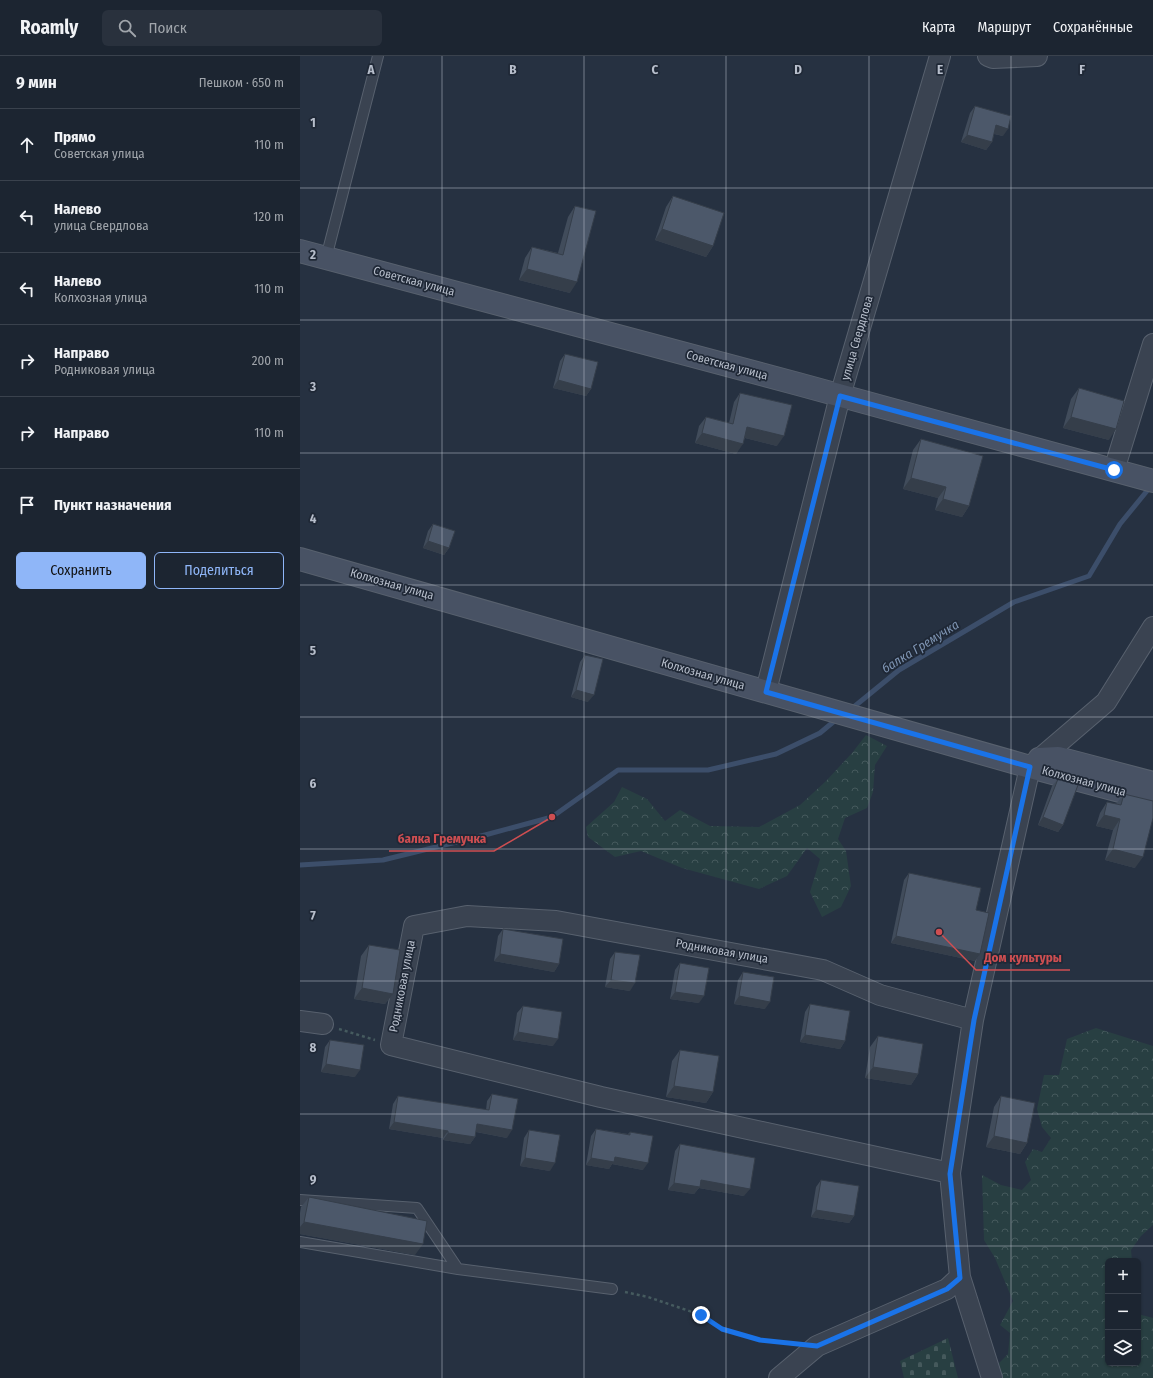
<!DOCTYPE html>
<html lang="ru">
<meta charset="utf-8">
<style>
body{margin:0;font-family:"Fira Sans Condensed",sans-serif;background:#29313d;color:#f1f3f6}
.controls{position:absolute;right:12px;bottom:12px;display:grid;overflow:hidden;border-radius:6px;box-shadow:0 1px 3px #0004}
.controls button{width:36px;height:36px;display:grid;place-items:center;padding:0;border:0;border-bottom:1px solid #3a424d;background:#1c2531;color:#f1f3f6;font:20px sans-serif}
.stop{position:absolute;width:12px;height:12px;margin:-9px;border:3px solid #1a73e8;border-radius:50%;background:#fff}
.stop.end{background:#1a73e8;border-color:#fff;box-shadow:0 1px 4px #0008}
.list{margin:0;padding:0;list-style:none}
h2{display:flex;justify-content:space-between;align-items:center;height:52px;margin:0;padding:0 16px;font-size:17px}
h2 small{font-size:13px;font-weight:400;color:#a0a5ab}
.list li{display:grid;grid-template-columns:26px 1fr auto;gap:12px;align-items:center;box-sizing:border-box;height:72px;padding:0 16px;border-top:1px solid #3a424d}
.list b{display:block;font-size:15px;white-space:nowrap}
.list p{margin:0;font-size:13px;white-space:nowrap;color:#a0a5ab}
.list em{font-size:13px;font-style:normal;color:#a0a5ab}
.actions{display:flex;gap:8px;padding:12px 16px}
.actions a{flex:1;padding:9px 0;border:1px solid #8fb6f8;border-radius:6px;text-align:center;font-size:14px;color:#8fb6f8}
.actions .main{background:#8fb6f8;color:#111}
.icon{flex:none;width:22px;height:22px;fill:none;stroke:currentColor;stroke-width:2;stroke-linecap:round;stroke-linejoin:round}
.map{position:relative;flex:none;width:853px;height:1322px;overflow:hidden}
header{display:flex;align-items:center;gap:24px;box-sizing:border-box;height:56px;padding:0 20px;background:#1c2531;border-bottom:1px solid #3a424d}
header strong{font-size:19px}
nav{display:flex;gap:22px;margin-inline-start:auto;font-size:14px}
.search{width:280px;height:36px;background:#29313d;display:flex;align-items:center;gap:10px;box-sizing:border-box;padding:0 14px;border-radius:6px;color:#a0a5ab;font-size:15px}
main{display:flex}
aside{flex:1;background:#1c2531}
.map>svg:first-child{display:block}
.forest{fill:url(#forest-crowns)}
.cemetery{fill:url(#cemetery-stones)}
.lines{fill:none;stroke-linecap:round;stroke-linejoin:round}
.stream{stroke:#3c4e6a;stroke-width:5}
.lane-casing{stroke:#58616e;stroke-width:12}
.street-casing{stroke:#58616e;stroke-width:22}
.secondary-casing{stroke:#58616e;stroke-width:24}
.path{stroke:#465b5f;stroke-width:2.5;stroke-dasharray:3 3;stroke-linecap:butt}
.lane{stroke:#3a4351;stroke-width:10}
.street{stroke:#3a4351;stroke-width:20}
.secondary{stroke:#485264;stroke-width:22}
.wall{fill:#414c5b}
.shaded-wall{fill:#353e4a}
.building{fill:#4c586a;stroke:#353e4a}
.route{stroke:#1a73e8;stroke-width:5}
.grid{fill:none;stroke:#b7becb;stroke-width:1;stroke-opacity:0.55}
.labels{text-anchor:middle;stroke-width:3.5;stroke-linejoin:round;paint-order:stroke}
.street-label{font-size:12px;fill:#b7becb;stroke:#1f2836}
.water-label{font-size:13px;font-style:italic;fill:#7e94b2;stroke:#1f2836}
.grid-label{font-size:13px;text-anchor:middle;font-weight:bold;fill:#b7becb;stroke:#1f2836;stroke-width:3.5;stroke-linejoin:round;paint-order:stroke}
.leader{fill:none;stroke:#ce4e51;stroke-width:1.5}
.callout-dot{fill:#ce4e51;stroke:#1f2836;stroke-width:1.5}
.callout-label{font-size:13px;text-anchor:middle;font-weight:bold;fill:#ce4e51;stroke:#1f2836;stroke-width:3.5;stroke-linejoin:round;paint-order:stroke}
</style>
<header>
<strong>Roamly</strong>
<div class="search"><svg class="icon" aria-label="search" viewBox="0 0 24 24"><circle cx="10" cy="10" r="6"/><path d="M15 15l6 6"/></svg>Поиск</div>
<nav><a>Карта</a><a>Маршрут</a><a>Сохранённые</a></nav>
</header>
<main>
<aside>
<h2>9 мин<small>Пешком · 650 m</small></h2>
<ul class="list">
<li><svg class="icon" aria-label="ahead" viewBox="0 0 24 24"><path d="M12 20V5M6 11l6-6 6 6"/></svg><div><b>Прямо</b><p>Советская улица</p></div><em>110 m</em></li>
<li><svg class="icon" aria-label="left" viewBox="0 0 24 24"><path d="M17 20v-9H6M10 6l-5 5 5 5"/></svg><div><b>Налево</b><p>улица Свердлова</p></div><em>120 m</em></li>
<li><svg class="icon" aria-label="left" viewBox="0 0 24 24"><path d="M17 20v-9H6M10 6l-5 5 5 5"/></svg><div><b>Налево</b><p>Колхозная улица</p></div><em>110 m</em></li>
<li><svg class="icon" aria-label="right" viewBox="0 0 24 24"><path d="M7 20v-9h11M14 6l5 5-5 5"/></svg><div><b>Направо</b><p>Родниковая улица</p></div><em>200 m</em></li>
<li><svg class="icon" aria-label="right" viewBox="0 0 24 24"><path d="M7 20v-9h11M14 6l5 5-5 5"/></svg><div><b>Направо</b></div><em>110 m</em></li>
<li><svg class="icon" aria-label="arrive" viewBox="0 0 24 24"><path d="M6 21V4h12l-3 4 3 4H6"/></svg><div><b>Пункт назначения</b></div></li>
</ul>
<div class="actions"><a class="main">Сохранить</a><a>Поделиться</a></div>
</aside>
<div class="map">
<svg width="853" height="1322" viewBox="0 0 853 1322">
<defs>
<pattern id="forest-crowns" width="20" height="18" patternUnits="userSpaceOnUse"><rect width="20" height="18" fill="#283f42"/><path d="M2 6a3 3 0 1 1 6 0M12 15a3 3 0 1 1 6 0" fill="none" stroke="#45595c"/></pattern>
<pattern id="cemetery-stones" width="16" height="16" patternUnits="userSpaceOnUse"><rect width="16" height="16" fill="#283f42"/><path d="M2 7V4a2 2 0 0 1 4 0v3zM10 15v-3a2 2 0 0 1 4 0v3z" fill="#45595c"/></pattern>
</defs>
<rect width="100%" height="100%" fill="#263141"/>
<!-- forest -->
<path class="forest" d="M 566,679 L 587,690 L 575,709 L 573,736 L 567,752 L 545,762 L 538,783 L 546,795 L 551,830 L 541,851 L 522,861 L 510,836 L 520,803 L 507,792 L 487,820 L 459,833 L 382,812 L 341,795 L 315,801 L 288,781 L 286,771 L 314,746 L 322,731 L 347,743 L 365,765 L 380,754 L 410,770 L 459,771 L 500,749 L 526,725 L 552,697 Z
M 796,972 L 853,990 L 853,1169 L 841,1180 L 831,1194 L 832,1205 L 808,1205 L 808,1307 L 838,1307 L 838,1258 L 853,1262 L 853,1322 L 702,1322 L 699,1307 L 708,1298 L 710,1277 L 700,1269 L 713,1245 L 695,1202 L 684,1184 L 682,1119 L 701,1129 L 722,1134 L 731,1124 L 725,1106 L 733,1093 L 742,1096 L 751,1082 L 742,1071 L 737,1053 L 744,1019 L 759,1019 L 767,983 Z"/>
<!-- cemetery -->
<path class="cemetery" d="M 648,1282 L 658,1322 L 604,1322 L 600,1305 Z"/>
<g class="lines">
<!-- stream -->
<path class="stream" d="M 550,654 L 599,614 L 714,546 L 789,520 L 820,468 L 851,430
M 0,809 L 83,804 L 185,779 L 252,761 L 318,714 L 408,714 L 476,698 L 520,677 L 538,662"/>
<defs>
<path id="lane" d="M 26,202 L 78,0
M 0,1144 L 117,1152 L 158,1213
M 0,1186 L 158,1213 L 312,1233"/>
<path id="street" d="M 688,0 L 693,2 L 737,0
M 814,414 L 853,288
M 466,635 L 540,340 L 640,0
M 0,965 L 23,968
M 650,1117 L 301,1041 L 91,989 L 114,870 L 167,860 L 256,865 L 523,914 L 580,939 L 673,964
M 479,1322 L 517,1290 L 647,1233 L 660,1221
M 692,1322 L 660,1221 L 650,1117 L 673,964 L 730,711 L 806,646 L 853,571"/>
<path id="secondary" d="M 0,195 L 498,328 L 853,425
M 0,503 L 730,711 L 853,744
M 739,703 L 758,702 L 853,727"/>
</defs>
<!-- lane casing -->
<use href="#lane" class="lane-casing"/>
<!-- street casing -->
<use href="#street" class="street-casing"/>
<!-- secondary casing -->
<use href="#secondary" class="secondary-casing"/>
<!-- path -->
<path class="path" d="M 39,973 L 75,984
M 325,1236 L 348,1241 L 401,1259 L 422,1273 L 460,1284 L 492,1287"/>
<!-- lane -->
<use href="#lane" class="lane"/>
<!-- street -->
<use href="#street" class="street"/>
<!-- secondary -->
<use href="#secondary" class="secondary"/>
</g>
<!-- wall -->
<path class="wall" d="M 675,50 L 703,80 L 694,78 L 692,86 L 686,94 L 661,86 L 670,57 Z
M 373,140 L 413,190 L 406,201 L 355,184 L 366,151 Z
M 275,150 L 270,237 L 219,224 L 225,202 L 232,191 L 258,197 L 268,161 Z
M 265,298 L 291,333 L 286,340 L 253,332 L 260,305 Z
M 779,332 L 809,384 L 763,372 L 771,343 Z
M 440,337 L 477,390 L 445,382 L 436,398 L 395,387 L 399,370 L 406,361 L 429,367 L 434,346 Z
M 621,383 L 669,450 L 662,461 L 635,454 L 638,442 L 603,433 L 613,394 Z
M 133,468 L 149,492 L 144,499 L 123,492 L 128,475 Z
M 285,599 L 288,646 L 271,641 L 280,606 Z
M 758,723 L 763,769 L 758,776 L 738,769 L 752,730 Z
M 824,738 L 835,812 L 805,804 L 813,774 L 796,770 L 800,757 L 807,746 L 816,748 Z
M 609,817 L 680,898 L 675,905 L 591,887 L 604,824 Z
M 203,873 L 259,908 L 254,916 L 194,905 L 198,880 Z
M 69,889 L 93,938 L 85,948 L 54,943 L 61,900 Z
M 315,896 L 330,935 L 305,931 L 310,903 Z
M 380,907 L 399,947 L 370,943 L 375,914 Z
M 443,916 L 465,953 L 434,948 L 438,924 Z
M 510,948 L 545,985 L 540,993 L 500,986 L 505,956 Z
M 223,950 L 253,990 L 213,984 L 217,957 Z
M 578,980 L 618,1018 L 611,1029 L 565,1022 L 570,991 Z
M 30,984 L 55,1021 L 21,1016 L 25,991 Z
M 380,994 L 413,1036 L 406,1047 L 366,1041 L 372,1005 Z
M 192,1038 L 207,1082 L 176,1076 L 175,1081 L 170,1088 L 143,1084 L 143,1082 L 89,1073 L 93,1048 L 98,1040 L 186,1054 L 187,1045 Z
M 701,1040 L 727,1087 L 720,1098 L 686,1091 L 694,1051 Z
M 296,1073 L 328,1078 L 330,1076 L 343,1114 L 312,1108 L 309,1113 L 286,1109 L 291,1080 Z
M 229,1074 L 250,1115 L 220,1110 L 224,1082 Z
M 380,1088 L 444,1140 L 399,1132 L 394,1138 L 368,1134 L 375,1095 Z
M 521,1124 L 554,1160 L 549,1167 L 511,1161 L 516,1131 Z
M 9,1141 L 115,1199 L 0,1178 L 0,1157 L 1,1151 Z"/>
<!-- shaded-wall -->
<path class="shaded-wall" d="M 696,69 L 708,73 L 703,80 L 691,77 Z
M 667,79 L 692,86 L 686,94 L 661,86 Z
M 362,173 L 413,190 L 406,201 L 355,184 Z
M 227,213 L 277,226 L 270,237 L 219,224 Z
M 258,324 L 291,333 L 286,340 L 253,332 Z
M 771,361 L 816,373 L 809,384 L 763,372 Z
M 447,371 L 484,380 L 477,390 L 441,381 Z
M 402,377 L 443,388 L 436,398 L 395,387 Z
M 611,422 L 646,431 L 638,442 L 603,433 Z
M 643,443 L 669,450 L 662,461 L 635,454 Z
M 128,485 L 149,492 L 144,499 L 123,492 Z
M 276,634 L 294,639 L 288,646 L 271,641 Z
M 804,759 L 820,763 L 813,774 L 796,770 Z
M 743,761 L 763,769 L 758,776 L 738,769 Z
M 813,793 L 843,801 L 835,812 L 805,804 Z
M 596,880 L 680,898 L 675,905 L 591,887 Z
M 200,898 L 259,908 L 254,916 L 194,905 Z
M 311,924 L 335,927 L 330,935 L 305,931 Z
M 62,932 L 93,938 L 85,948 L 54,943 Z
M 375,936 L 404,940 L 399,947 L 370,943 Z
M 439,940 L 470,946 L 465,953 L 434,948 Z
M 218,976 L 258,983 L 253,990 L 213,984 Z
M 505,979 L 545,985 L 540,993 L 500,986 Z
M 26,1008 L 60,1014 L 55,1021 L 21,1016 Z
M 573,1011 L 618,1018 L 611,1029 L 565,1022 Z
M 374,1030 L 413,1036 L 406,1047 L 366,1041 Z
M 94,1066 L 148,1075 L 143,1082 L 89,1073 Z
M 177,1068 L 212,1074 L 207,1082 L 172,1075 Z
M 148,1077 L 175,1081 L 170,1088 L 143,1084 Z
M 694,1080 L 727,1087 L 720,1098 L 686,1091 Z
M 315,1101 L 348,1107 L 343,1114 L 312,1108 L 309,1113 L 286,1109 L 291,1102 Z
M 225,1102 L 255,1107 L 250,1115 L 220,1110 Z
M 401,1124 L 450,1133 L 444,1140 L 399,1132 L 394,1138 L 368,1134 L 374,1127 Z
M 516,1154 L 554,1160 L 549,1167 L 511,1161 Z
M 4,1166 L 123,1188 L 115,1199 L 0,1178 L 0,1171 Z"/>
<!-- building -->
<path class="building" d="M 675,50 L 711,60 L 708,73 L 696,69 L 692,86 L 667,79 Z
M 373,140 L 424,157 L 413,190 L 362,173 Z
M 275,150 L 296,155 L 277,226 L 227,213 L 232,191 L 263,199 Z
M 265,298 L 298,306 L 291,333 L 258,324 Z
M 779,332 L 824,345 L 816,373 L 771,361 Z
M 440,337 L 492,349 L 484,380 L 447,371 L 443,388 L 402,377 L 406,361 L 433,368 Z
M 621,383 L 683,400 L 669,450 L 643,443 L 646,431 L 611,422 Z
M 133,468 L 155,475 L 149,492 L 128,485 Z
M 285,599 L 303,603 L 294,639 L 276,634 Z
M 758,723 L 778,729 L 763,769 L 743,761 Z
M 824,738 L 853,745 L 853,762 L 843,801 L 813,793 L 820,763 L 804,759 L 807,746 L 821,749 Z
M 609,817 L 681,832 L 676,854 L 689,857 L 680,898 L 596,880 Z
M 203,873 L 263,883 L 259,908 L 200,898 Z
M 69,889 L 100,894 L 93,938 L 62,932 Z
M 315,896 L 340,899 L 335,927 L 311,924 Z
M 380,907 L 409,912 L 404,940 L 375,936 Z
M 443,916 L 474,921 L 470,946 L 439,940 Z
M 510,948 L 550,955 L 545,985 L 505,979 Z
M 223,950 L 262,956 L 258,983 L 218,976 Z
M 578,980 L 623,988 L 618,1018 L 573,1011 Z
M 30,984 L 64,989 L 60,1014 L 26,1008 Z
M 380,994 L 419,1000 L 413,1036 L 374,1030 Z
M 192,1038 L 218,1043 L 212,1074 L 177,1068 L 175,1081 L 148,1077 L 148,1075 L 94,1066 L 98,1040 L 189,1054 Z
M 701,1040 L 735,1047 L 727,1087 L 694,1080 Z
M 296,1073 L 330,1079 L 330,1076 L 353,1080 L 348,1107 L 315,1101 L 314,1106 L 291,1102 Z
M 229,1074 L 260,1079 L 255,1107 L 225,1102 Z
M 380,1088 L 455,1102 L 450,1133 L 401,1124 L 400,1131 L 374,1127 Z
M 521,1124 L 559,1130 L 554,1160 L 516,1154 Z
M 9,1141 L 127,1165 L 123,1188 L 4,1166 Z"/>
<g class="lines">
<!-- route -->
<path class="route" d="M 401,1259 L 422,1273 L 460,1284 L 517,1290 L 647,1233 L 660,1222 L 650,1118 L 674,964 L 730,711 L 466,636 L 540,340 L 814,414"/>
</g>
<!-- grid -->
<path class="grid" d="M 142,0 L 142,1322M 284,0 L 284,1322M 426,0 L 426,1322M 569,0 L 569,1322M 711,0 L 711,1322M 0,132 L 853,132M 0,264 L 853,264M 0,397 L 853,397M 0,529 L 853,529M 0,661 L 853,661M 0,793 L 853,793M 0,925 L 853,925M 0,1058 L 853,1058M 0,1190 L 853,1190"/>
<g class="labels">
<!-- street labels -->
<g class="street-label">
<text transform="translate(114 225) rotate(15)" y="4">Советская улица</text>
<text transform="translate(557 282) rotate(-74)" y="4">улица Свердлова</text>
<text transform="translate(427 309) rotate(15)" y="4">Советская улица</text>
<text transform="translate(92 528) rotate(16)" y="4">Колхозная улица</text>
<text transform="translate(403 618) rotate(16)" y="4">Колхозная улица</text>
<text transform="translate(784 725) rotate(15)" y="4">Колхозная улица</text>
<text transform="translate(422 895) rotate(10)" y="4">Родниковая улица</text>
<text transform="translate(102 930) rotate(-79)" y="4">Родниковая улица</text>
</g>
<!-- water labels -->
<g class="water-label">
<text transform="translate(620 590) rotate(-32)" y="5">балка Гремучка</text>
</g>
</g>
<g class="grid-label">
<text x="71" y="18">A</text>
<text x="213" y="18">B</text>
<text x="355" y="18">C</text>
<text x="498" y="18">D</text>
<text x="640" y="18">E</text>
<text x="782" y="18">F</text>
<text x="13" y="71">1</text>
<text x="13" y="203">2</text>
<text x="13" y="335">3</text>
<text x="13" y="467">4</text>
<text x="13" y="599">5</text>
<text x="13" y="732">6</text>
<text x="13" y="864">7</text>
<text x="13" y="996">8</text>
<text x="13" y="1128">9</text>
</g>
<!-- callouts -->
<path class="leader" d="M252 761L194 795H89M639 876L676 914H770"/>
<g class="callout-dot">
<circle cx="252" cy="761" r="4"/>
<circle cx="639" cy="876" r="4"/>
</g>
<g class="callout-label">
<text x="142" y="787">балка Гремучка</text>
<text x="723" y="906">Дом культуры</text>
</g>
</svg>
<div class="controls">
<button>+</button>
<button>−</button>
<button><svg class="icon" aria-label="layers" viewBox="0 0 24 24"><path d="M12 4l9 5-9 5-9-5zM3 14l9 5 9-5"/></svg></button>
</div>
<div class="stop" style="left:814px;top:414px"></div>
<div class="stop end" style="left:401px;top:1259px"></div>
</div>
</main>
